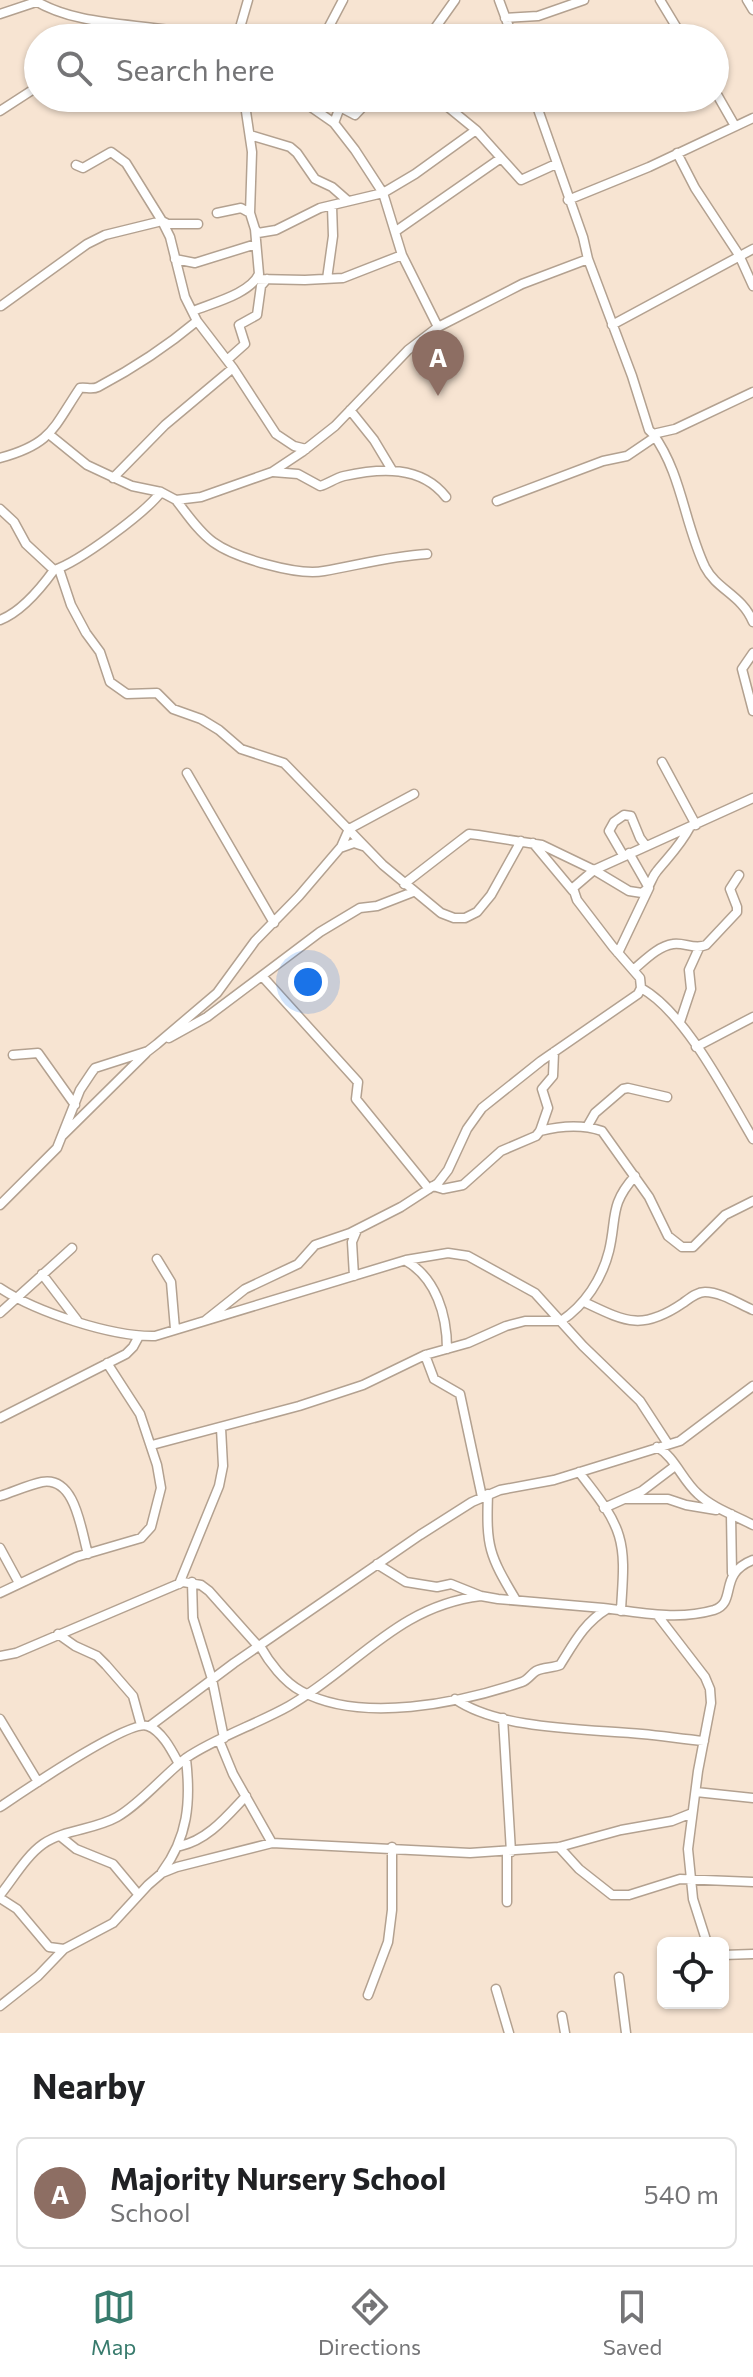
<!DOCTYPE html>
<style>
body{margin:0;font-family:Commissioner,sans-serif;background:#f2f2f2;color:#202124}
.controls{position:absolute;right:24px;bottom:24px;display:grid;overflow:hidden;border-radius:12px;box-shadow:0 2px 6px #0004}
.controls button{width:72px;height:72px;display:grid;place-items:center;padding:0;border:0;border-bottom:2px solid #e0e0e0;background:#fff;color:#202124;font:40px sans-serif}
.you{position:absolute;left:308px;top:982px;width:28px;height:28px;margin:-20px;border:6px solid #fff;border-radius:50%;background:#1a73e8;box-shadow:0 0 0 12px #1a73e833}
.badge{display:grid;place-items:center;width:52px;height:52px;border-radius:50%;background:#387b6d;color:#fff;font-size:26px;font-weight:700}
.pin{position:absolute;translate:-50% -66px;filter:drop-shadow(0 2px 4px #0008)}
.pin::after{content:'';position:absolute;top:42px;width:28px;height:24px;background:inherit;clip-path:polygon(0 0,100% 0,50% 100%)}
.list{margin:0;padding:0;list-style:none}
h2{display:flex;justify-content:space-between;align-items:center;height:104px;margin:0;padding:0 32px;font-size:34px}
h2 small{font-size:26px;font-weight:400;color:#757577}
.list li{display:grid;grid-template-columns:52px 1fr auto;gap:24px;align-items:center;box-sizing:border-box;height:112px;margin:0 16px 16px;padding:0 16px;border:2px solid #e0e0e0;border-radius:12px}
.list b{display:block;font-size:30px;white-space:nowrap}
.list p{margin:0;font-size:26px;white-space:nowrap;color:#757577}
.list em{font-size:26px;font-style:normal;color:#757577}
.icon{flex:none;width:44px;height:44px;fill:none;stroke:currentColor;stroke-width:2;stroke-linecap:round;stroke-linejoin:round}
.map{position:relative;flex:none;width:753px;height:2033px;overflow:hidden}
.search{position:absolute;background:#fff;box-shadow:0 2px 6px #0004;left:24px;right:24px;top:24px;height:88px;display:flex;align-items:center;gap:20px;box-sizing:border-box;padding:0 28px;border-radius:44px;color:#757577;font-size:30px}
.sheet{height:232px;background:#fff}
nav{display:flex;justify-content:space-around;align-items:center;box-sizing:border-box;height:112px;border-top:2px solid #e0e0e0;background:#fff;font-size:22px;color:#757577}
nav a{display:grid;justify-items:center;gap:4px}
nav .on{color:#387b6d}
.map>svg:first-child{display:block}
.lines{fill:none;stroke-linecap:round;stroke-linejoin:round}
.minor-casing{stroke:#b3a190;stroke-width:11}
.minor{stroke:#fff;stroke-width:8}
</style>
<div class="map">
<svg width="753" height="2033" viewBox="0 0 753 2033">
<rect width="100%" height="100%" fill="#f7e4d2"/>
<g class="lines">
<defs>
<path id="minor" d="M 34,0 C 83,30 152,21 206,38
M 499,0 L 513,38
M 660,0 L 683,38
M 747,0 L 753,10
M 0,14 L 36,2
M 505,18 L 538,16 L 584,0
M 237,38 L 248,0
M 323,38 L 343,0
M 428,38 L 455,0
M 500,38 L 510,31
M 715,91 L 735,126
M 298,98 L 334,123 L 355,150 L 383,193 L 402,255 L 438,327
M 386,98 L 388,104 L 401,98
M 437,98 L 476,130 L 521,180 L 556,164
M 534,98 L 583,237 L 588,259 L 632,376 L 649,430 L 653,434 L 675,429 L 753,392
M 536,104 L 546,105 L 567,98
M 0,111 L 37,87
M 334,123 L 340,107 L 355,115 L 371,98
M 250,135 L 290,147 L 297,153 L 315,179 L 332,187 L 348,201
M 677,153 L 695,188 L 739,255 L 753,286
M 76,165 L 83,168 L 111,152 L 126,163 L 162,221 L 170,237 L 185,297 L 197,321 L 233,368 L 276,434 L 294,446 L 306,449
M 568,200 L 649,167 L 753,118
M 217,213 L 241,208 L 250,213
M 255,229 L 258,233 L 276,230 L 320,208 L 383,193 L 415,174 L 476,130
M 396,231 L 501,158
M 175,259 L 195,263 L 256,244
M 258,279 L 305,280 L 343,278 L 402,255
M 327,279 L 333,236 L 332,206
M 1,306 L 87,244 L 105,235 L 162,221 L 168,224 L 198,224
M 193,311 C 212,303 250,294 259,274 L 255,229 L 250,213 L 252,152 L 244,98
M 612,325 L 753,249
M 227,360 L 245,344 L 239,325 L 257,315 L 261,286 L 267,279
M 350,410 L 374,440 L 392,470
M 653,434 C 682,474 684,523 705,567 C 717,590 742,595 753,622
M 50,435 L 87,465 L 132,486 L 161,492 L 176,500 L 201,497 L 272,472 L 302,452 L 335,426 L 408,350 L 438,327 L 522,284 L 588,259
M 0,458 C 52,444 53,428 80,388 C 86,387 92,390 98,387 C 134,368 166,347 197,321
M 273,472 L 298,474 L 320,486 C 328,484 335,478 344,476 C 380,468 421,465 446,497
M 113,478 L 165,425 L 233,368
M 176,500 C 187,514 198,531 213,542 C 235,558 297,576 324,571 C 359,565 391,556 427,554
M 497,501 L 603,461 L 627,456 L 655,437
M 0,509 L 14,522 L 26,544 L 54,570 C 79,562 145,513 161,492
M 59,569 L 71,605 L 86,633 L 100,652 L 110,682 L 127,694 L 157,693 L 173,709 L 201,719 L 219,730 L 241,749 L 284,763 L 383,865 L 441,913 L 454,918 L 465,918 L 477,912 L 491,895 L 521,841
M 0,620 C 21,612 41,588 54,570
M 753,653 L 742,669 L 753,711
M 662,762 L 696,825
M 187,773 L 274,923
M 533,843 L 573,891
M 341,847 L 349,829 L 414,794
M 623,855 L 609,831 L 614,822 L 624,815 L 631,816 L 640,838 L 646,846
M 404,884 L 461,840 L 469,834 L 478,835 L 542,845 L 594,870 L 629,891 L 642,893 C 651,888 650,879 657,871 C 670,855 680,846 690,827
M 618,953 L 649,888 L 629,853
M 633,970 C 644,961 658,946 673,944 C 684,942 694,950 706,945 L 737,912 L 737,907 L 730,889 L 739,875
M 262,976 L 358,1082 L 356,1099 L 429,1189
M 641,988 C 685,1012 727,1095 753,1139
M 680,1022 L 691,989 L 689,970 L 699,948
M 169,1038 L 207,1017 L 320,932 L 360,908 L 377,906 L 413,892
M 696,1047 L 753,1017
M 13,1055 L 38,1053 L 75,1105
M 587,1127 L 595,1113 L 623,1089 L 628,1088 L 667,1097
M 540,1131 C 560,1126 582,1124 602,1131 L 649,1197 L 668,1236 L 682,1247 L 693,1247 L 725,1215 L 753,1201
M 62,1136 L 146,1053
M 433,1186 L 443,1189 L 463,1185 L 501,1151 L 536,1136 L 540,1131 L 548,1108 L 542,1089 L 553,1076 L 554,1052
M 0,1205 L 57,1148 L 80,1090 L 92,1072 L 95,1068 L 148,1051 L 157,1044 L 217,993 L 255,941 L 299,896 L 340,848 L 354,843 L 363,846
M 157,1259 L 171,1282 L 175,1329
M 406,1261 C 436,1278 447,1315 447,1349
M 42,1274 L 77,1320
M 354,1276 L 352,1242 L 357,1230
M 0,1288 C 36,1312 112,1337 155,1336 L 406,1260 L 448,1253 L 468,1256 L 535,1293 L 583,1346 L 640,1401 L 668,1444
M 584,1302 C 626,1322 642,1331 683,1303 C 690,1298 697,1292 705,1292 C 721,1292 739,1304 753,1310
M 0,1313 L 72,1248
M 206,1320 L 245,1289 L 298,1264 L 315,1245 L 350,1233 L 401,1207 L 438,1183 L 448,1170 L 467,1129 L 482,1108 L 541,1061 L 638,994 L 641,988 L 640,978 L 613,947 L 577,900 L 573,888 L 594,870 L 753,798
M 425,1355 L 434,1379 L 460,1394 L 482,1497
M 0,1418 L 126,1354 L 133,1347 L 139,1336
M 152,1445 L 299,1406 L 363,1385 L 425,1355 L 468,1343 L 506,1326 L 525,1321 L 561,1321 C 585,1305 602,1279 609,1251 C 617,1218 609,1205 635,1176
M 657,1447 C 675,1457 682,1480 698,1494 C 713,1508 734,1515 753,1525
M 579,1472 C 593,1491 612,1512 619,1536 C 626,1559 622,1586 621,1611
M 488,1494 C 486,1547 489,1555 516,1600
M 0,1496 C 13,1492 28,1485 42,1482 C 76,1476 81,1531 88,1554
M 626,1499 L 668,1499 L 686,1505 L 716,1510
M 604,1508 L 642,1491 L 675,1466
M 731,1514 L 732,1573
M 0,1548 L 19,1583
M 377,1564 L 406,1582 L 437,1587 L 451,1584 L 481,1596 L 498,1599 C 533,1602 568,1605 603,1608 C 641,1612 676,1621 714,1610 C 738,1602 717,1574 753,1560
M 192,1582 L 193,1618 L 212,1679 L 224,1738
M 179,1584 L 219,1486 L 223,1466 L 221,1428
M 0,1593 L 76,1557 L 141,1538 L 151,1527 L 161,1488 L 157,1465 L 140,1414 L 107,1363
M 658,1616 L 705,1677 L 710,1689 L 711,1703 L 698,1771 L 688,1849 L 693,1899 L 707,1943
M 58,1634 L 75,1646 L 97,1656 L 106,1665 L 133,1696 L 141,1725
M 260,1646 C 269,1662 284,1682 301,1691 C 361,1724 460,1703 522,1682 C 528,1680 531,1674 536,1671 C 543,1667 553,1668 560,1665 C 574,1643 584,1623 607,1609
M 0,1656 L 16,1653 L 183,1582 L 201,1585 L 209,1591 L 259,1647
M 455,1699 C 499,1730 588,1729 642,1734 C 663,1736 683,1739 704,1741
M 503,1718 L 511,1852
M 0,1719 L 38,1782
M 150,1726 L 234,1663 L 420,1535 L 472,1502 L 500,1490 L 554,1480 L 680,1441 L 753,1386
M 219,1740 L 233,1774 L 272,1843
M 696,1792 L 753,1798
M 0,1807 C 21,1793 129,1719 148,1726 C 162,1731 172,1751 179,1764
M 60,1836 L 76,1849 L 113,1864 L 138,1894
M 180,1846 C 208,1840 227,1816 246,1796
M 559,1847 L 579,1869 L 612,1895 L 629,1895 L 680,1879 L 753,1882
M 162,1872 C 188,1837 191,1802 186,1759
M 0,1895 C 13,1879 26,1856 43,1844 C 65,1829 94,1830 117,1817 C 140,1804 164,1775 186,1758 C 215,1738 257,1724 289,1706 C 357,1667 397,1606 481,1596
M 0,1898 L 17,1909 L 49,1947 L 64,1949
M 507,1902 L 507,1852
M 723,1955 L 753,1954
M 619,1977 L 626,2033
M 496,1989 L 509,2033
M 368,1995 L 388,1942 L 392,1910 L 392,1847
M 0,2006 L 38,1976 L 64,1949 L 113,1923 L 148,1885 L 162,1873 L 177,1867 L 272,1843 L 470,1853 L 559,1847 L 621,1830 L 672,1821 L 692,1813
M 562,2016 L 565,2033"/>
</defs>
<!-- minor casing -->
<use href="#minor" class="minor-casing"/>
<!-- minor -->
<use href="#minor" class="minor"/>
</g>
</svg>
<div class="controls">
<button><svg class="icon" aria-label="locate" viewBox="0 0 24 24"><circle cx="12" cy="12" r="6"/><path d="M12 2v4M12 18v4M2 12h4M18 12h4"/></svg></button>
</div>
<div class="you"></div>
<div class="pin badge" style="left:438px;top:396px;background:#8d6e63">A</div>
<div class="search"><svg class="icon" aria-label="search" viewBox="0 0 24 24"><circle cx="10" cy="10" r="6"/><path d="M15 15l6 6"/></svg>Search here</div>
</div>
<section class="sheet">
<h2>Nearby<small></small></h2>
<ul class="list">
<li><span class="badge" style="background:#8d6e63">A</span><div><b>Majority Nursery School</b><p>School</p></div><em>540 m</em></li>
</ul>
</section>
<nav>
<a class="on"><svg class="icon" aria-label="map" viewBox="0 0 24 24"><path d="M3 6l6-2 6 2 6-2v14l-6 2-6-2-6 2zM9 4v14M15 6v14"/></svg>Map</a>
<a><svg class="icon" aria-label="directions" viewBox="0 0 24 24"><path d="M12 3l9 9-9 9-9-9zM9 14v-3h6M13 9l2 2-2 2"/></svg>Directions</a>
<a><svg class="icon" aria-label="saved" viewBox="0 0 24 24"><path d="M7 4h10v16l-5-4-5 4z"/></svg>Saved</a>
</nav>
